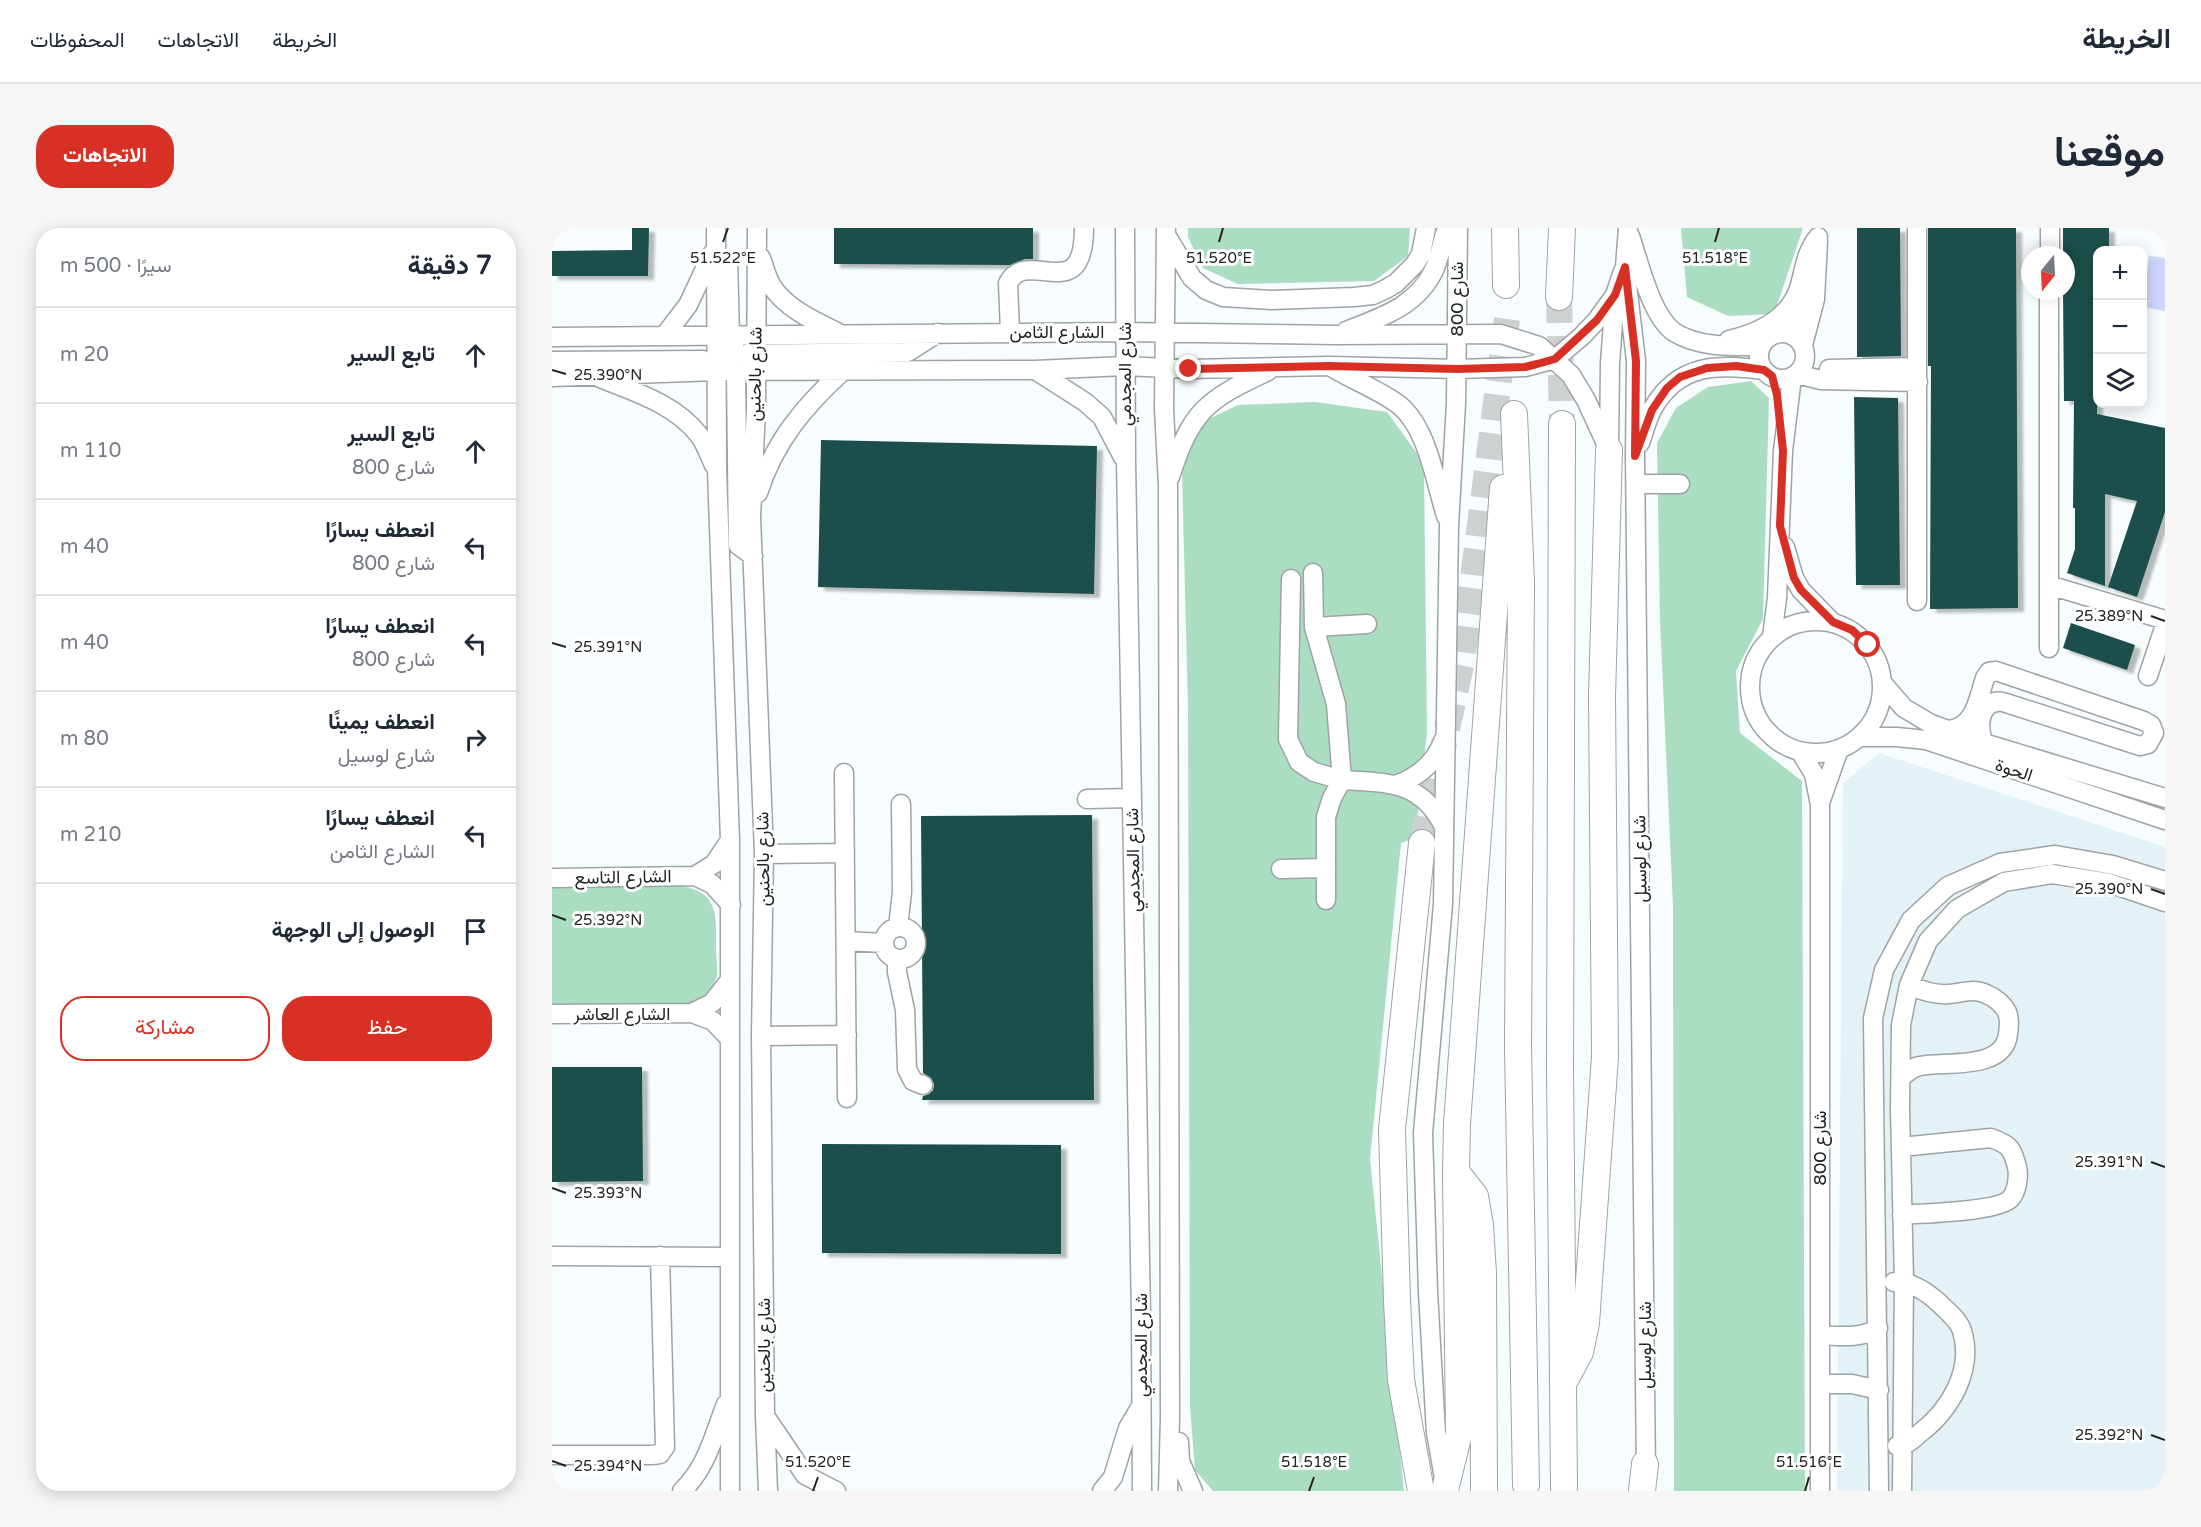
<!DOCTYPE html>
<html lang="ar">
<meta charset="utf-8">
<style>
body{margin:0;font-family:"Varela Round",Vazirmatn,sans-serif;background:#f6f6f7;color:#1f2937;direction:rtl}
.controls{position:absolute;right:18px;top:18px;display:grid;overflow:hidden;border-radius:12px;box-shadow:0 3px 15px #0003}
.controls button{width:54px;height:54px;display:grid;place-items:center;padding:0;border:0;border-bottom:2px solid #e0e1e3;background:#fff;color:#1f2937;font:30px sans-serif}
.compass{position:absolute;left:1469px;top:18px;width:54px;height:54px;border-radius:50%;background:#fff;box-shadow:0 3px 15px #0003;rotate:198deg}
.stop{position:absolute;width:18px;height:18px;margin:-14px;border:4px solid #d93025;border-radius:50%;background:#fff}
.stop.end{background:#d93025;border-color:#fff;box-shadow:0 2px 6px #0008}
.list{margin:0;padding:0;list-style:none}
h2{display:flex;justify-content:space-between;align-items:center;height:78px;margin:0;padding:0 24px;font-size:26px}
h2 small{font-size:20px;font-weight:400;color:#747a83}
.list li{display:grid;grid-template-columns:39px 1fr auto;gap:18px;align-items:center;box-sizing:border-box;height:96px;padding:0 24px;border-top:2px solid #e0e1e3}
.list b{display:block;font-size:22px;white-space:nowrap}
.list p{margin:0;font-size:20px;white-space:nowrap;color:#747a83}
.list em{font-size:20px;font-style:normal;color:#747a83}
.actions{display:flex;gap:12px;padding:18px 24px}
.actions a{flex:1;padding:14px 0;border:2px solid #d93025;border-radius:24px;text-align:center;font-size:21px;color:#d93025}
.actions .main{background:#d93025;color:#fff}
.icon{flex:none;width:33px;height:33px;fill:none;stroke:currentColor;stroke-width:2;stroke-linecap:round;stroke-linejoin:round}
.map{position:relative;flex:none;width:1613px;height:1263px;overflow:hidden;direction:ltr;border-radius:24px}
header{display:flex;align-items:center;gap:36px;box-sizing:border-box;height:84px;padding:0 30px;background:#fff;border-bottom:2px solid #e0e1e3}
header strong{font-size:28px}
nav{display:flex;gap:33px;margin-inline-start:auto;font-size:21px}
.intro{display:flex;align-items:center;justify-content:space-between;box-sizing:border-box;height:144px;padding:0 36px}
h1{margin:0;font-size:42px}
.button{padding:15px 27px;border-radius:24px;background:#d93025;color:#fff;font-size:21px;font-weight:700}
main{display:flex;gap:36px;padding:0 36px}
aside{flex:1;background:#fff;border-radius:24px;box-shadow:0 3px 15px #0003}
.map>svg:first-child{display:block}
.built{fill:#e3f2f6}
.green{fill:#aaddc1}
.water{fill:#cdd7fd}
.building{fill:#1d4f4b;filter:url(#shadow)}
.lines{fill:none;stroke-linecap:round;stroke-linejoin:round}
.highway-tunnel{stroke:#ccd2d2;stroke-width:26;stroke-dasharray:26 13;stroke-linecap:butt}
.minor-casing{stroke:#9ea3a5;stroke-width:21}
.highway-casing{stroke:#9ea3a5;stroke-width:28}
.minor{stroke:#fff;stroke-width:18}
.highway{stroke:#fff;stroke-width:26}
.route{stroke:#d93025;stroke-width:8}
.ticks{fill:none;stroke:#222424;stroke-width:2}
.labels{text-anchor:middle;stroke-width:6;stroke-linejoin:round;paint-order:stroke}
.street-label{font-size:18px;fill:#222424;stroke:#fff}
.ticks-label{font-size:15px;text-anchor:middle;fill:#222424;stroke:#fff;stroke-width:6;stroke-linejoin:round;paint-order:stroke}
</style>
<header>
<strong>الخريطة</strong>
<nav><a>الخريطة</a><a>الاتجاهات</a><a>المحفوظات</a></nav>
</header>
<div class="intro"><h1>موقعنا</h1><a class="button">الاتجاهات</a></div>
<main>
<div class="map">
<svg width="1613" height="1263" viewBox="0 0 1613 1263">
<defs>
<filter id="shadow"><feDropShadow dx="6" dy="4" stdDeviation="1.5" flood-color="#0004"/></filter>
</defs>
<rect width="100%" height="100%" fill="#f7fdfe"/>
<!-- built -->
<path class="built" d="M 1327,525 L 1613,619 L 1613,1263 L 1285,1263 L 1291,555 Z"/>
<!-- green -->
<path class="green" d="M 636,0 L 858,0 L 856,28 L 822,53 L 686,56 L 651,40 L 636,9 Z
M 1129,0 L 1251,0 L 1222,86 L 1176,88 L 1135,69 Z
M 1199,153 L 1217,170 L 1211,391 L 1184,443 L 1188,505 L 1250,553 L 1253,1263 L 1122,1263 L 1121,678 L 1108,393 L 1105,215 L 1124,180 L 1156,159 Z
M 763,174 L 835,184 L 872,235 L 875,505 L 863,610 L 849,615 L 818,931 L 852,1263 L 661,1263 L 643,1242 L 638,1178 L 636,480 L 629,204 L 686,177 Z
M 129,658 C 169,664 164,691 164,723 C 164,731 167,743 164,751 C 159,764 150,770 139,778 L 0,779 L 0,659 Z"/>
<!-- water -->
<path class="water" d="M 1597,28 L 1613,30 L 1613,83 L 1591,79 Z"/>
<!-- building -->
<path class="building" d="M 80,0 L 97,0 L 96,48 L 0,48 L 0,23 L 80,22 Z
M 282,0 L 481,0 L 481,31 L 473,31 L 458,37 L 282,36 Z
M 1305,0 L 1348,0 L 1349,128 L 1305,129 Z
M 1376,0 L 1464,0 L 1466,380 L 1378,381 L 1379,138 L 1376,138 Z
M 1511,0 L 1557,0 L 1557,22 L 1545,22 L 1545,186 L 1613,200 L 1613,284 L 1585,369 L 1556,359 L 1585,273 L 1553,266 L 1553,358 L 1515,345 L 1523,321 L 1523,280 L 1521,280 L 1522,173 L 1512,173 L 1511,63 L 1514,63 L 1514,27 L 1511,27 Z
M 1302,169 L 1346,170 L 1348,357 L 1304,357 Z
M 269,212 L 545,218 L 542,366 L 266,359 Z
M 1519,395 L 1583,417 L 1575,442 L 1511,420 Z
M 540,587 L 542,872 L 370,872 L 371,868 L 377,866 L 381,862 L 382,856 L 379,850 L 371,845 L 369,588 Z
M 0,839 L 90,839 L 91,953 L 0,954 Z
M 270,916 L 509,917 L 509,1026 L 270,1025 Z"/>
<g class="lines">
<!-- highway-tunnel -->
<path class="highway-tunnel" d="M 1007,69 L 1010,196
M 870,615 L 910,433 L 955,91"/>
<defs>
<path id="minor" d="M 164,0 L 165,242 L 178,612 L 178,1263
M 205,0 L 204,181 L 199,289 L 212,626 L 209,808 L 213,1188 L 216,1263
M 573,0 L 574,233 L 589,1088 L 590,1263
M 614,0 L 612,181 L 616,258 L 618,1190 L 616,1263
M 1076,0 L 1073,39 L 1084,133 L 1083,228 L 1094,1248
M 1365,0 L 1365,373
M 614,7 L 640,50 L 654,62 L 671,69 L 720,72 L 802,69 L 821,67 L 834,61 L 844,55 L 863,36 L 869,26 L 874,0
M 1078,8 C 1087,34 1099,88 1122,104 C 1147,120 1181,118 1209,118
M 1498,27 L 1498,0
M 209,30 C 212,39 215,49 219,57 C 233,80 262,93 285,104
M 176,32 L 178,106 L 182,117
M 794,103 C 830,89 866,78 883,40 C 888,28 890,13 895,0
M 458,104 L 456,55 C 476,18 532,81 532,0
M1207 128a23 23 0 1 1 46 0a23 23 0 1 1-46 0Z
M 1234,105 L 1259,67
M 113,107 L 136,77 L 160,26
M 165,108 L 184,143 L 186,317 L 201,328
M 0,109 L 572,104 L 784,107 L 949,106 L 987,118 L 1019,147 L 1034,172 L 1057,222
M 1177,112 C 1207,105 1239,90 1248,57 C 1253,39 1254,24 1266,9
M 1251,117 L 1263,71 L 1266,13
M 194,126 L 356,124 L 386,105
M 0,133 L 151,132
M 781,140 C 801,152 824,161 843,174 C 875,195 883,253 894,288
M 1277,141 L 1365,139
M 483,142 L 533,174 L 550,189 L 571,229
M 1245,146 L 1269,152 L 1366,154
M 0,149 L 164,143 L 483,142 L 573,138 L 637,141 L 777,138 L 905,141 L 973,139 L 1003,131 L 1030,108 L 1045,92 L 1063,67 L 1071,43
M 48,150 C 83,164 123,176 147,207 C 154,216 157,227 162,237
M 1088,215 C 1092,204 1095,191 1101,180 C 1127,135 1166,136 1212,142
M 1057,221 L 1058,135 L 1063,68
M 618,249 C 639,183 654,172 716,143
M 1084,256 L 1128,256
M 206,265 C 222,214 253,177 292,142
M 1233,319 L 1242,350 L 1249,362 L 1280,394
M 761,345 L 762,399
M 739,351 L 736,511 L 747,534 L 762,544 L 790,552 L 784,476 L 762,399 L 815,396
M 1497,357 L 1613,392
M1198 459a66 66 0 1 1 132 0a66 66 0 1 1-132 0Z
M 1220,409 L 1225,370 L 1231,223 L 1240,149
M 1497,420 L 1497,63
M 1596,448 L 1613,397
M 1332,457 L 1352,480 L 1379,496 L 1432,515 L 1613,570
M 1396,502 C 1423,500 1426,471 1433,450 L 1437,444 L 1444,443 L 1592,493 L 1599,497 L 1602,505 L 1596,516 L 1588,518 L 1451,474 C 1428,470 1424,499 1432,515
M 1308,509 L 1345,509 L 1374,512 L 1613,592
M 1248,523 L 1262,546 L 1268,577 L 1268,1263
M 292,545 L 295,870
M 846,556 C 868,548 884,533 892,511
M 535,571 L 580,570
M 1269,572 L 1287,521
M 212,626 L 293,625
M 729,641 L 774,640
M 143,648 L 162,636 L 178,612
M 0,650 L 143,648 L 160,656 L 179,677
M 774,672 L 774,589 L 780,570 L 790,552 C 835,555 869,552 892,599
M 346,699 L 350,664 L 349,576
M332 715a16 16 0 1 1 32 0a16 16 0 1 1-32 0Z
M 294,713 L 332,715
M 345,731 L 345,744 L 353,782 L 355,841 L 361,853 L 371,857
M 140,785 L 160,775 L 178,752
M 0,786 L 140,785 L 161,793 L 178,811
M 209,808 L 295,807
M 1349,850 C 1354,845 1360,839 1368,838 C 1393,833 1452,843 1456,806 C 1457,799 1458,791 1455,784 C 1451,776 1442,769 1434,766 C 1422,760 1410,765 1397,766 C 1383,767 1370,763 1357,757
M 1349,919 L 1439,910 C 1458,917 1460,920 1465,939 C 1467,948 1465,963 1459,970 C 1448,984 1371,985 1350,987
M 0,1028 L 178,1029
M 1342,1054 C 1358,1053 1375,1064 1387,1075 C 1395,1083 1407,1092 1410,1103 C 1422,1142 1398,1182 1368,1205 C 1361,1211 1355,1218 1345,1218
M 1269,1107 C 1288,1108 1309,1111 1326,1100
M 1269,1156 L 1300,1156 L 1327,1162
M 213,1188 L 253,1247 L 284,1263
M 627,1214 L 628,1233 L 641,1263
M 0,1227 L 100,1227 L 108,1226 L 113,1219 L 108,1028
M 892,1250 L 884,1205 L 876,1064 L 871,905 L 891,676 L 897,298 L 904,175 L 906,0
M 130,1263 C 155,1239 162,1207 174,1176
M 550,1263 L 561,1249 L 576,1200 L 589,1178
M 1327,1263 L 1321,790 L 1332,742 L 1359,692 L 1396,658 L 1448,635 L 1503,627 L 1561,637 L 1613,653
M 1350,1263 L 1352,1053 L 1348,880 L 1349,797 L 1357,757 L 1376,713 L 1405,681 L 1452,654 L 1500,646 L 1557,655 L 1613,674"/>
<path id="highway" d="M 953,0 L 954,57
M 1007,69 L 1010,0
M 962,186 L 969,354 L 966,818 L 974,1257
M 1010,196 L 1008,841 L 1012,1259
M 904,944 L 923,968 L 928,997 L 931,1045 L 932,1263
M 1014,1150 L 1028,1124 L 1034,1095 L 1053,829 L 1050,468 L 1057,222
M 894,1258 L 907,1205 L 904,944 L 905,896 L 951,260
M 869,1263 L 849,1152 L 845,1072 L 840,901 L 870,615
M 1090,1263 L 1093,1236"/>
</defs>
<!-- minor casing -->
<use href="#minor" class="minor-casing"/>
<!-- highway casing -->
<use href="#highway" class="highway-casing"/>
<!-- minor -->
<use href="#minor" class="minor"/>
<!-- highway -->
<use href="#highway" class="highway"/>
</g>
<g class="lines">
<!-- route -->
<path class="route" d="M 637,141 L 777,138 L 905,141 L 973,139 L 985,136 L 1003,131 L 1045,92 L 1063,67 L 1073,39 L 1084,133 L 1083,228 L 1100,182 L 1115,160 L 1128,149 L 1155,140 L 1184,138 L 1212,142 L 1220,148 L 1225,167 L 1231,223 L 1228,298 L 1242,350 L 1249,362 L 1281,394 L 1300,402 L 1316,417"/>
</g>
<!-- ticks -->
<path class="ticks" d="M 171,14 L 176,0M 667,14 L 671,0M 1163,14 L 1167,0M 0,142 L 14,146M 1599,388 L 1613,393M 0,415 L 14,419M 1599,661 L 1613,666M 0,687 L 14,692M 1599,934 L 1613,939M 0,960 L 14,965M 1599,1207 L 1613,1212M 0,1233 L 14,1238M 261,1263 L 266,1249M 757,1263 L 762,1249M 1253,1263 L 1257,1249"/>
<g class="labels">
<!-- street labels -->
<g class="street-label">
<text transform="translate(905 71) rotate(-90)" y="6">شارع 800</text>
<text x="505" y="110">الشارع الثامن</text>
<text transform="translate(203 146) rotate(-89)" y="6">شارع بالحنين</text>
<text transform="translate(573 146) rotate(-90)" y="6">شارع المجدمي</text>
<text transform="translate(1462 542) rotate(18)" y="6">الحوة</text>
<text transform="translate(211 631) rotate(-91)" y="6">شارع بالحنين</text>
<text transform="translate(1088 631) rotate(-91)" y="6">شارع لوسيل</text>
<text transform="translate(581 632) rotate(-91)" y="6">شارع المجدمي</text>
<text transform="translate(71 649) rotate(-1)" y="6">الشارع التاسع</text>
<text x="70" y="792">الشارع العاشر</text>
<text transform="translate(1268 920) rotate(-90)" y="6">شارع 800</text>
<text transform="translate(212 1117) rotate(-90)" y="6">شارع بالحنين</text>
<text transform="translate(589 1117) rotate(-90)" y="6">شارع المجدمي</text>
<text transform="translate(1093 1117) rotate(-90)" y="6">شارع لوسيل</text>
</g>
</g>
<g class="ticks-label">
<text x="171" y="35">51.522°E</text>
<text x="667" y="35">51.520°E</text>
<text x="1163" y="35">51.518°E</text>
<text x="56" y="152">25.390°N</text>
<text x="1557" y="393">25.389°N</text>
<text x="56" y="424">25.391°N</text>
<text x="1557" y="666">25.390°N</text>
<text x="56" y="697">25.392°N</text>
<text x="1557" y="939">25.391°N</text>
<text x="56" y="970">25.393°N</text>
<text x="1557" y="1212">25.392°N</text>
<text x="266" y="1239">51.520°E</text>
<text x="762" y="1239">51.518°E</text>
<text x="1257" y="1239">51.516°E</text>
<text x="56" y="1243">25.394°N</text>
</g>
</svg>
<div class="controls">
<button>+</button>
<button>−</button>
<button><svg class="icon" aria-label="layers" viewBox="0 0 24 24"><path d="M12 4l9 5-9 5-9-5zM3 14l9 5 9-5"/></svg></button>
</div>
<svg class="compass" viewBox="-18 -18 36 36"><path d="M0-13l5 13h-10z" fill="#e53935"/><path d="M0 13l5-13h-10z" fill="#747a83"/></svg>
<div class="stop" style="left:1316px;top:417px"></div>
<div class="stop end" style="left:637px;top:141px"></div>
</div>
<aside>
<h2>7 دقيقة<small>سيرًا · 500 m</small></h2>
<ul class="list">
<li><svg class="icon" aria-label="ahead" viewBox="0 0 24 24"><path d="M12 20V5M6 11l6-6 6 6"/></svg><div><b>تابع السير</b></div><em>20 m</em></li>
<li><svg class="icon" aria-label="ahead" viewBox="0 0 24 24"><path d="M12 20V5M6 11l6-6 6 6"/></svg><div><b>تابع السير</b><p>شارع 800</p></div><em>110 m</em></li>
<li><svg class="icon" aria-label="left" viewBox="0 0 24 24"><path d="M17 20v-9H6M10 6l-5 5 5 5"/></svg><div><b>انعطف يسارًا</b><p>شارع 800</p></div><em>40 m</em></li>
<li><svg class="icon" aria-label="left" viewBox="0 0 24 24"><path d="M17 20v-9H6M10 6l-5 5 5 5"/></svg><div><b>انعطف يسارًا</b><p>شارع 800</p></div><em>40 m</em></li>
<li><svg class="icon" aria-label="right" viewBox="0 0 24 24"><path d="M7 20v-9h11M14 6l5 5-5 5"/></svg><div><b>انعطف يمينًا</b><p>شارع لوسيل</p></div><em>80 m</em></li>
<li><svg class="icon" aria-label="left" viewBox="0 0 24 24"><path d="M17 20v-9H6M10 6l-5 5 5 5"/></svg><div><b>انعطف يسارًا</b><p>الشارع الثامن</p></div><em>210 m</em></li>
<li><svg class="icon" aria-label="arrive" viewBox="0 0 24 24"><path d="M6 21V4h12l-3 4 3 4H6"/></svg><div><b>الوصول إلى الوجهة</b></div></li>
</ul>
<div class="actions"><a class="main">حفظ</a><a>مشاركة</a></div>
</aside>
</main>
